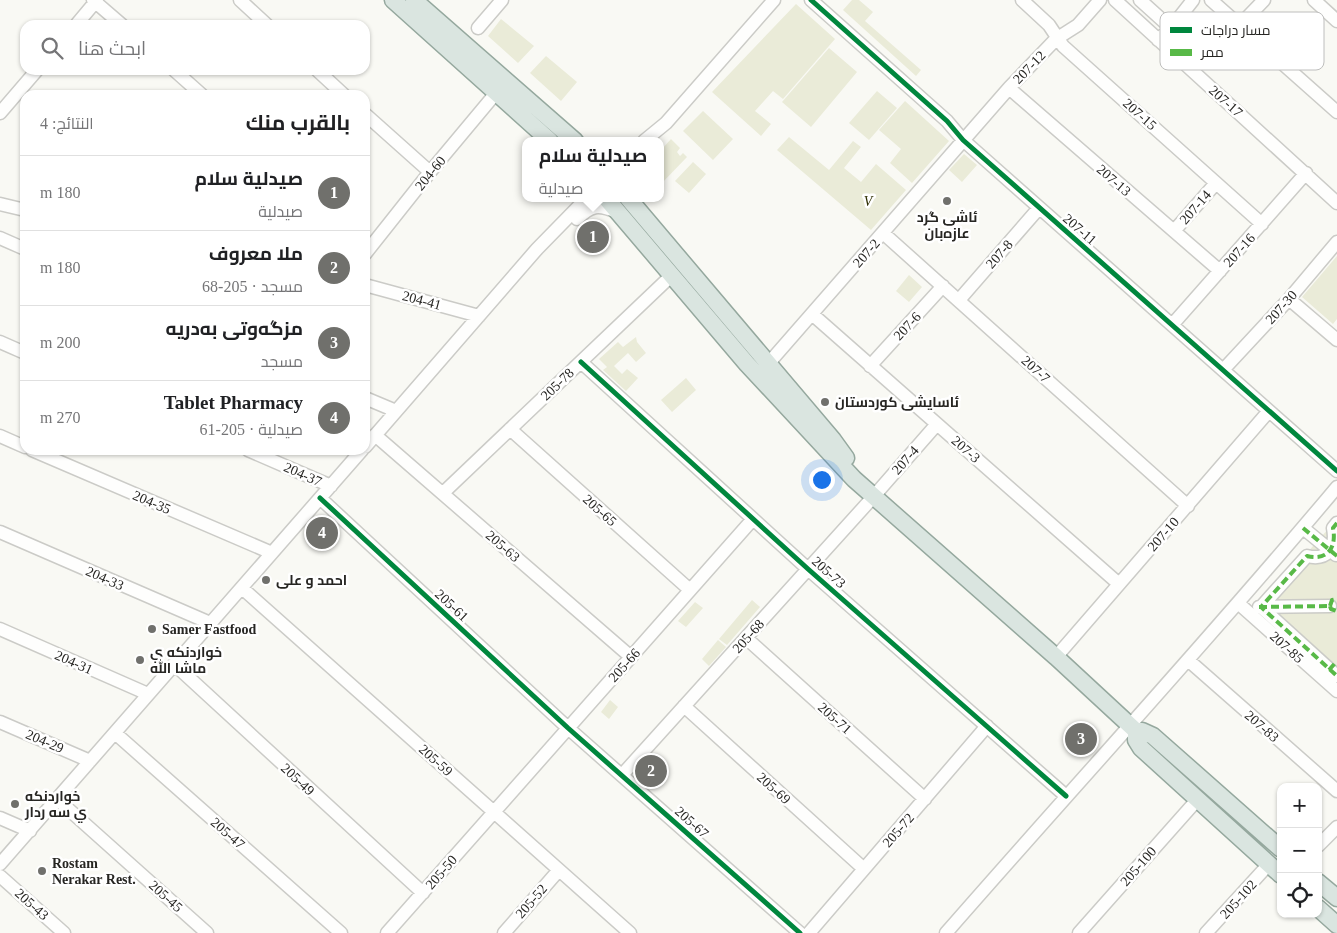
<!DOCTYPE html>
<html lang="ar">
<meta charset="utf-8">
<style>
body{margin:0;font-family:"Times New Roman",Cairo,serif;background:#f2f2f2;color:#202124;direction:rtl}
.controls{position:absolute;right:15px;bottom:15px;display:grid;overflow:hidden;border-radius:10px;box-shadow:0 1px 4px #0004}
.controls button{width:45px;height:45px;display:grid;place-items:center;padding:0;border:0;border-bottom:1px solid #e0e0e0;background:#fff;color:#202124;font:25px sans-serif}
.you{position:absolute;left:821px;top:479px;width:18px;height:18px;margin:-12px;border:4px solid #fff;border-radius:50%;background:#1a73e8;box-shadow:0 0 0 8px #1a73e833}
.badge{display:grid;place-items:center;width:32px;height:32px;border-radius:50%;background:#70706c;color:#fff;font-size:16px;font-weight:700}
.pin{position:absolute;translate:-50% -50%;border:2px solid #fff;box-shadow:0 1px 5px #0006}
.popup{position:absolute;left:522px;top:137px;width:142px;height:65px;box-sizing:border-box;display:grid;place-content:center;border-radius:10px;background:#fff;filter:drop-shadow(0 1px 4px #0005);font-size:16px;white-space:nowrap;color:#757577}
.popup b{font-size:19px;color:#202124}
.popup::after{content:'';position:absolute;left:50%;top:100%;margin-left:-10px;border:10px solid transparent;border-top-color:#fff}
.list{margin:0;padding:0;list-style:none}
h2{display:flex;justify-content:space-between;align-items:center;height:65px;margin:0;padding:0 20px;font-size:21px}
h2 small{font-size:16px;font-weight:400;color:#757577}
.list li{display:grid;grid-template-columns:32px 1fr auto;gap:15px;align-items:center;box-sizing:border-box;height:75px;padding:0 20px;border-top:1px solid #e0e0e0}
.list b{display:block;font-size:19px;white-space:nowrap}
.list p{margin:0;font-size:16px;white-space:nowrap;color:#757577}
.list em{font-size:16px;font-style:normal;color:#757577}
.icon{flex:none;width:28px;height:28px;fill:none;stroke:currentColor;stroke-width:2;stroke-linecap:round;stroke-linejoin:round}
.map{position:relative;flex:none;width:1337px;height:933px;overflow:hidden;direction:ltr}
.search{position:absolute;background:#fff;box-shadow:0 1px 4px #0004;left:20px;top:20px;width:350px;height:55px;display:flex;align-items:center;gap:12px;box-sizing:border-box;padding:0 18px;border-radius:15px;color:#757577;font-size:19px}
.panel{position:absolute;background:#fff;box-shadow:0 1px 4px #0004;left:20px;top:90px;width:350px;height:365px;border-radius:15px;direction:rtl}
.map>svg:first-child{display:block}
.green{fill:#eaebd8}
.lines{fill:none;stroke-linecap:round;stroke-linejoin:round}
.minor-casing{stroke:#cbcbc7;stroke-width:15}
.major-casing{stroke:#95a89e;stroke-width:19}
.minor{stroke:#fefefd;stroke-width:12}
.major{stroke:#dae5e0;stroke-width:16}
.quiet{stroke:#58b947;stroke-width:4;stroke-dasharray:8 4;stroke-linecap:butt}
.cycleway-casing{stroke:#fff;stroke-width:8}
.cycleway{stroke:#00873e;stroke-width:5}
.poi-dot{fill:#70706c;stroke:#fff;stroke-width:2}
.labels{text-anchor:middle;stroke-width:5;stroke-linejoin:round;paint-order:stroke}
.street-label{font-size:14px;fill:#272623;stroke:#fff}
.park-label{font-size:14px;font-style:italic;fill:#2e2e00;stroke:#fff}
.poi-label{font-size:14px;font-weight:bold;fill:#272623;stroke:#fff;text-anchor:start}
.key{fill:#fff;stroke:#bebebd;stroke-width:1}
.key-label{font-size:14px;fill:#272623}
</style>
<div class="map">
<svg width="1337" height="933" viewBox="0 0 1337 933">
<rect width="100%" height="100%" fill="#f9f9f4"/>
<!-- green -->
<path class="green" d="M 852,0 L 859,0 L 873,12 L 865,21 L 921,70 L 916,76 L 843,10 Z
M 796,4 L 835,39 L 783,99 L 773,91 L 755,111 L 771,124 L 761,136 L 712,92 Z
M 501,19 L 534,46 L 518,63 L 488,36 Z
M 829,48 L 857,72 L 811,127 L 782,102 Z
M 546,56 L 577,82 L 561,101 L 530,73 Z
M 877,91 L 897,108 L 869,140 L 849,123 Z
M 905,101 L 949,141 L 912,183 L 890,163 L 901,149 L 879,130 Z
M 703,111 L 733,139 L 713,160 L 683,131 Z
M 789,137 L 829,170 L 853,141 L 861,147 L 844,168 L 861,182 L 876,164 L 906,190 L 871,230 L 777,150 Z
M 671,139 L 680,148 L 677,152 L 680,156 L 683,153 L 687,157 L 661,184 L 661,190 L 661,150 Z
M 964,154 L 977,165 L 962,182 L 949,170 Z
M 693,162 L 706,174 L 689,193 L 675,181 Z
M 1337,256 L 1337,319 L 1333,324 L 1302,297 Z
M 909,275 L 922,287 L 909,302 L 896,291 Z
M 636,337 L 637,342 L 646,353 L 636,362 L 628,353 L 614,366 L 622,374 L 627,369 L 638,378 L 626,391 L 603,370 L 607,367 L 599,359 L 618,342 L 623,347 Z
M 686,378 L 696,390 L 672,412 L 661,400 Z
M 1337,519 L 1337,677 L 1259,607 Z
M 752,600 L 760,607 L 727,645 L 719,639 Z
M 695,602 L 703,608 L 686,627 L 678,621 Z
M 718,640 L 726,647 L 709,666 L 702,659 Z
M 610,700 L 618,707 L 609,719 L 601,712 Z"/>
<g class="lines">
<defs>
<path id="minor" d="M 93,0 L 122,25
M 240,0 L 267,25
M 811,0 L 947,121 L 963,140 L 1337,471
M 1022,0 L 1049,25 L 1063,46 L 1262,224
M 1115,0 L 1337,203
M 1140,0 L 1171,28
M 1211,0 L 1337,112
M 1314,0 L 1337,21
M 76,25 L 97,0
M 1240,25 L 1264,0
M 478,28 L 502,0
M 1158,40 L 1171,28 L 1193,0
M 174,70 L 202,95
M 317,70 L 344,95
M 1009,88 L 1220,271
M 0,113 L 37,70
M 365,114 L 430,172
M 644,141 L 666,123 L 774,0
M 0,204 L 25,210
M 577,219 C 591,205 598,204 617,212
M 1174,231 L 1216,183
M 883,233 L 1188,506
M 0,238 L 25,249
M 365,254 L 430,172 L 496,93
M 365,285 L 479,316
M 1289,299 L 1337,340
M 959,300 L 1039,208
M 812,314 L 1119,584
M 1172,325 L 1306,173
M 0,342 L 25,353
M 581,362 L 808,569 L 1066,796
M 768,364 L 1009,88 L 1056,39 L 1078,25 L 1100,0
M 870,366 L 943,286
M 1223,370 L 1289,299 L 1337,242
M 365,398 L 396,411
M 510,429 L 690,590
M 375,435 L 631,657
M 0,436 L 25,447
M 365,447 L 537,249 L 581,204 L 585,198
M 32,450 L 272,553
M 248,450 L 331,486
M 443,493 L 672,275
M 320,498 L 568,728 L 800,933
M 1337,523 L 1333,528 C 1337,548 1327,561 1307,556 L 1261,607 L 1337,676
M 1303,528 L 1336,555
M 0,532 L 210,623
M 242,588 L 630,933
M 1238,603 L 1337,691
M 1259,607 L 1330,606
M 0,629 L 148,694
M 746,638 L 925,799
M 1056,657 L 1269,411
M 1188,660 L 1337,791
M 174,664 L 423,893
M 684,706 L 864,869
M 0,722 L 90,761
M 115,733 L 341,933
M 622,775 L 874,496 L 937,424
M 57,799 L 207,933
M 0,818 L 30,831
M 1318,846 L 1337,827
M 0,864 L 362,450
M 0,876 L 64,933
M 387,933 L 753,519
M 504,933 L 559,870
M 809,933 L 987,726
M 946,933 C 1076,784 1210,639 1337,487
M 1079,933 L 1197,800
M 1206,933 L 1269,864"/>
<path id="major" d="M 393,0 L 550,141
M 414,0 L 575,141
M 606,198 L 747,364 L 854,479 L 1056,657 L 1136,731 L 1142,731 L 1153,736 L 1281,849
M 628,198 L 833,440 L 846,458
M 1136,731 L 1136,740 L 1141,748 L 1281,875
M 1318,882 L 1337,898
M 1318,908 L 1337,925"/>
</defs>
<!-- minor casing -->
<use href="#minor" class="minor-casing"/>
<!-- major casing -->
<use href="#major" class="major-casing"/>
<!-- minor -->
<use href="#minor" class="minor"/>
<!-- major -->
<use href="#major" class="major"/>
<!-- quiet -->
<path class="quiet" d="M 1337,523 L 1333,528 C 1337,548 1327,561 1307,556 L 1261,607 L 1337,676
M 1303,528 L 1337,556
M 1330,606 L 1332,600 L 1337,599
M 1330,606 L 1331,609 L 1337,611
M 1259,607 L 1330,606
M 1329,670 L 1337,661"/>
<defs>
<path id="cycleway" d="M 811,0 L 947,121 L 963,140 L 1337,471
M 581,362 L 808,569 L 1066,796
M 320,498 L 568,728 L 800,933"/>
</defs>
<!-- cycleway casing -->
<use href="#cycleway" class="cycleway-casing"/>
<!-- cycleway -->
<use href="#cycleway" class="cycleway"/>
</g>
<!-- markers -->
<g class="poi-dot">
<circle cx="947" cy="201" r="5"/>
<circle cx="825" cy="402" r="5"/>
<circle cx="266" cy="580" r="5"/>
<circle cx="152" cy="629" r="5"/>
<circle cx="140" cy="660" r="5"/>
<circle cx="15" cy="804" r="5"/>
<circle cx="42" cy="871" r="5"/>
</g>
<g class="labels">
<!-- street labels -->
<g class="street-label">
<text transform="translate(1029 67) rotate(-46)" y="5">207-12</text>
<text transform="translate(1226 101) rotate(42)" y="5">207-17</text>
<text transform="translate(1140 114) rotate(42)" y="5">207-15</text>
<text transform="translate(430 173) rotate(-51)" y="5">204-60</text>
<text transform="translate(1114 180) rotate(41)" y="5">207-13</text>
<text transform="translate(1195 207) rotate(-49)" y="5">207-14</text>
<text transform="translate(1080 229) rotate(41)" y="5">207-11</text>
<text transform="translate(1239 250) rotate(-48)" y="5">207-16</text>
<text transform="translate(866 253) rotate(-49)" y="5">207-2</text>
<text transform="translate(999 254) rotate(-49)" y="5">207-8</text>
<text transform="translate(422 300) rotate(15)" y="5">204-41</text>
<text transform="translate(1281 307) rotate(-48)" y="5">207-30</text>
<text transform="translate(907 326) rotate(-47)" y="5">207-6</text>
<text transform="translate(1036 369) rotate(42)" y="5">207-7</text>
<text transform="translate(557 384) rotate(-44)" y="5">205-78</text>
<text transform="translate(966 449) rotate(41)" y="5">207-3</text>
<text transform="translate(905 460) rotate(-49)" y="5">207-4</text>
<text transform="translate(303 474) rotate(24)" y="5">204-37</text>
<text transform="translate(152 502) rotate(23)" y="5">204-35</text>
<text transform="translate(600 510) rotate(42)" y="5">205-65</text>
<text transform="translate(1163 534) rotate(-49)" y="5">207-10</text>
<text transform="translate(503 546) rotate(41)" y="5">205-63</text>
<text transform="translate(829 572) rotate(42)" y="5">205-73</text>
<text transform="translate(105 578) rotate(24)" y="5">204-33</text>
<text transform="translate(452 605) rotate(43)" y="5">205-61</text>
<text transform="translate(748 636) rotate(-48)" y="5">205-68</text>
<text transform="translate(1287 647) rotate(42)" y="5">207-85</text>
<text transform="translate(74 662) rotate(24)" y="5">204-31</text>
<text transform="translate(624 665) rotate(-48)" y="5">205-66</text>
<text transform="translate(835 718) rotate(42)" y="5">205-71</text>
<text transform="translate(1262 726) rotate(41)" y="5">207-83</text>
<text transform="translate(45 741) rotate(23)" y="5">204-29</text>
<text transform="translate(436 760) rotate(42)" y="5">205-59</text>
<text transform="translate(298 779) rotate(43)" y="5">205-49</text>
<text transform="translate(774 788) rotate(42)" y="5">205-69</text>
<text transform="translate(692 822) rotate(42)" y="5">205-67</text>
<text transform="translate(898 830) rotate(-49)" y="5">205-72</text>
<text transform="translate(228 833) rotate(41)" y="5">205-47</text>
<text transform="translate(1138 866) rotate(-49)" y="5">205-100</text>
<text transform="translate(441 872) rotate(-49)" y="5">205-50</text>
<text transform="translate(166 896) rotate(42)" y="5">205-45</text>
<text transform="translate(1238 899) rotate(-48)" y="5">205-102</text>
<text transform="translate(531 901) rotate(-49)" y="5">205-52</text>
<text transform="translate(32 904) rotate(42)" y="5">205-43</text>
</g>
<!-- park labels -->
<g class="park-label">
<text x="868" y="206">V</text>
</g>
<!-- poi labels -->
<g class="poi-label">
<text x="947" y="222" text-anchor="middle">ئاشی گرد<tspan x="947" dy="16">عازه‌بان</tspan></text>
<text x="835" y="407">ئاسایشی كوردستان</text>
<text x="276" y="585">احمد و علی</text>
<text x="162" y="634">Samer Fastfood</text>
<text x="150" y="657">خواردنكه ي<tspan x="150" dy="16">ماشا الله</tspan></text>
<text x="25" y="801">خواردنكه<tspan x="25" dy="16">ي سه ردار</tspan></text>
<text x="52" y="868">Rostam<tspan x="52" dy="16">Nerakar Rest.</tspan></text>
</g>
</g>
<!-- legend -->
<rect x="1160" y="12" width="164" height="58" rx="8" class="key"/>
<rect x="1170" y="27" width="22" height="6" fill="#00873e"/>
<rect x="1170" y="49" width="22" height="7" fill="#58b947"/>
<g class="key-label">
<text x="1201" y="35">مسار دراجات</text>
<text x="1201" y="57">ممر</text>
</g>
</svg>
<div class="controls">
<button>+</button>
<button>−</button>
<button><svg class="icon" aria-label="locate" viewBox="0 0 24 24"><circle cx="12" cy="12" r="6"/><path d="M12 2v4M12 18v4M2 12h4M18 12h4"/></svg></button>
</div>
<div class="you"></div>
<div class="pin badge" style="left:593px;top:237px">1</div>
<div class="popup"><b>صیدلیة سلام</b>صيدلية</div>
<div class="pin badge" style="left:651px;top:771px">2</div>
<div class="pin badge" style="left:1081px;top:739px">3</div>
<div class="pin badge" style="left:322px;top:533px">4</div>
<div class="search"><svg class="icon" aria-label="search" viewBox="0 0 24 24"><circle cx="10" cy="10" r="6"/><path d="M15 15l6 6"/></svg>ابحث هنا</div>
<section class="panel">
<h2>بالقرب منك<small>النتائج: 4</small></h2>
<ul class="list">
<li><span class="badge">1</span><div><b>صیدلیة سلام</b><p>صيدلية</p></div><em>180 m</em></li>
<li><span class="badge">2</span><div><b>ملا معروف</b><p>مسجد · 205-68</p></div><em>180 m</em></li>
<li><span class="badge">3</span><div><b>مزگه‌وتی به‌دریه</b><p>مسجد</p></div><em>200 m</em></li>
<li><span class="badge">4</span><div><b>Tablet Pharmacy</b><p>صيدلية · 205-61</p></div><em>270 m</em></li>
</ul>
</section>
</div>
